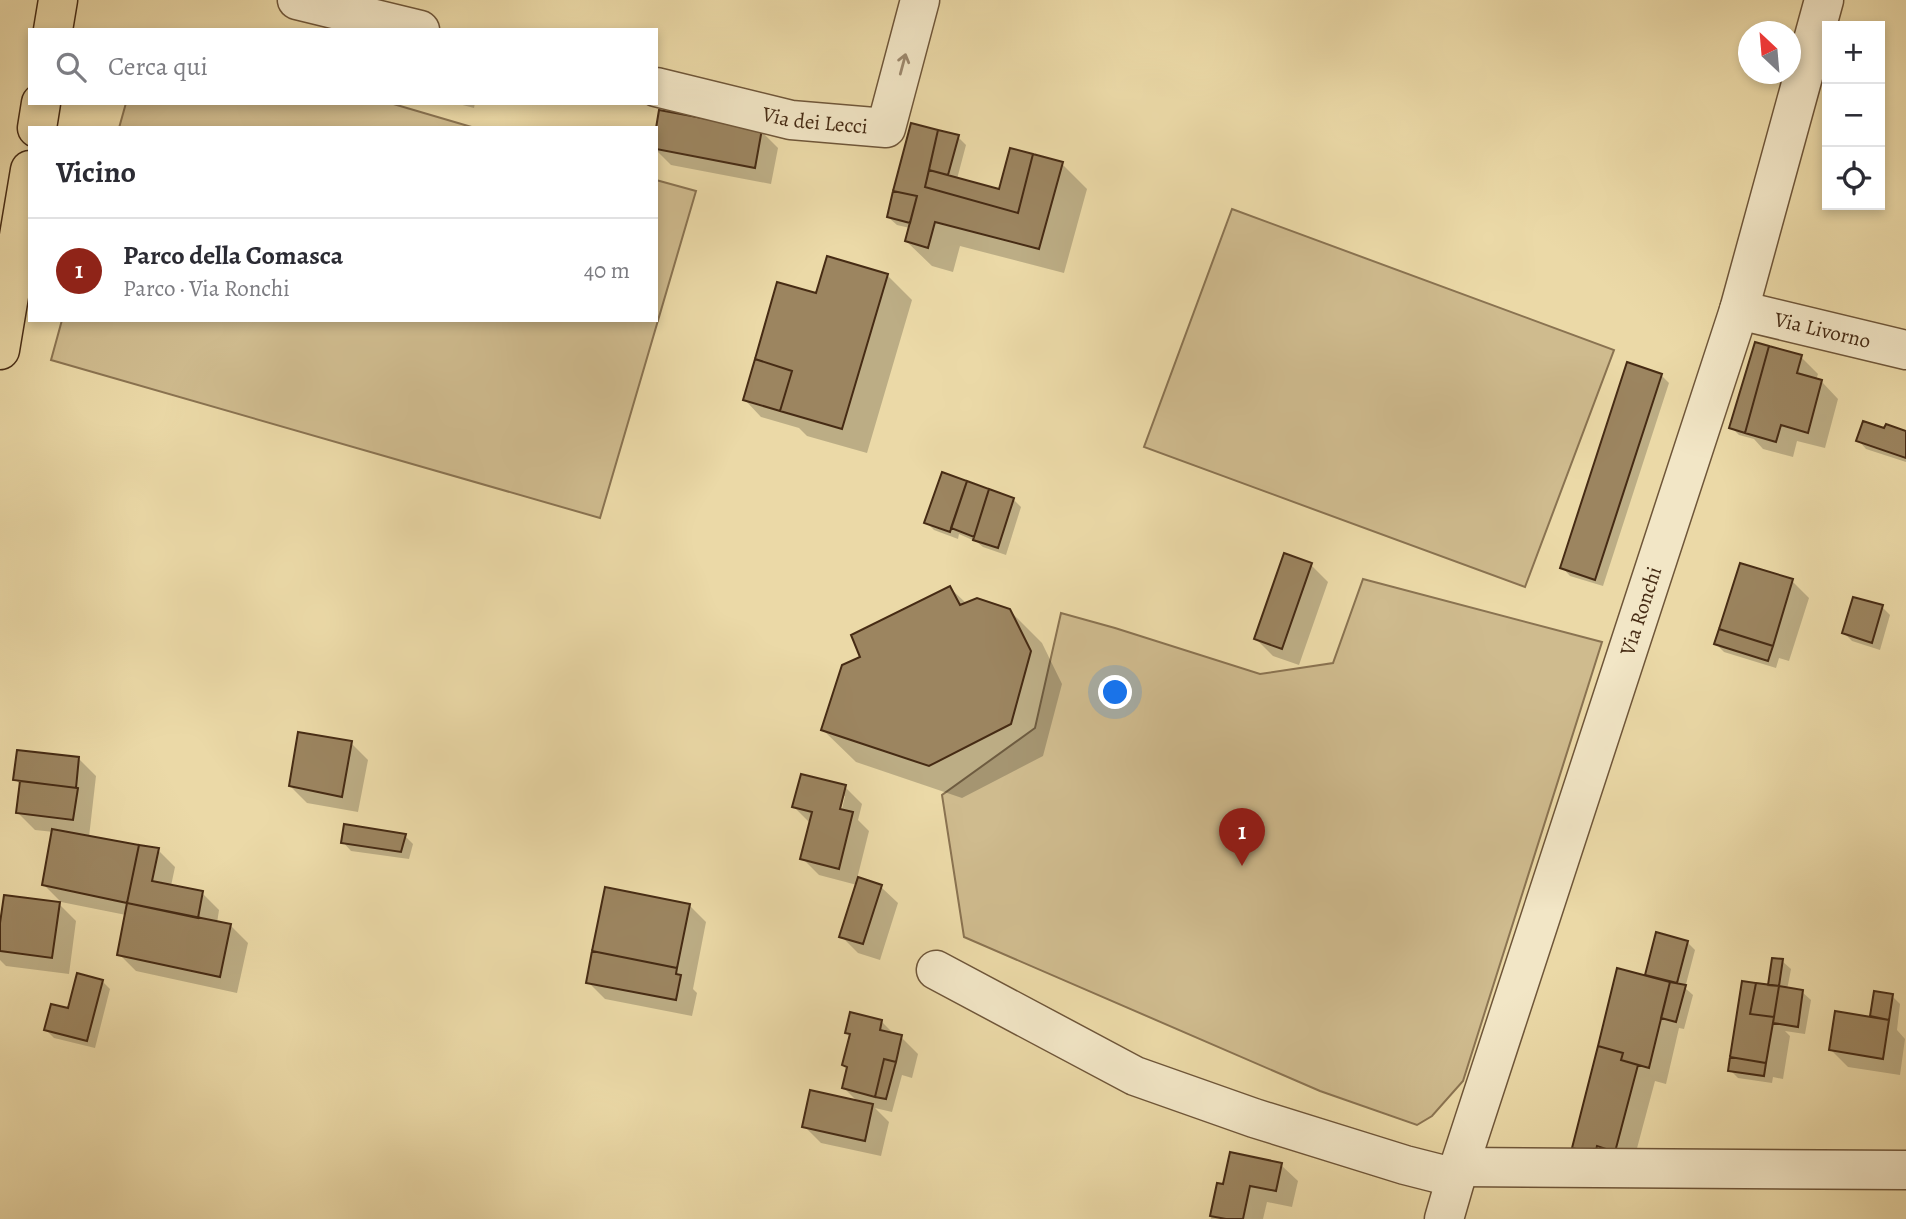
<!DOCTYPE html>
<html lang="it">
<meta charset="utf-8">
<style>
body{margin:0;font-family:Alegreya,serif;background:#f7f7f7;color:#2b2b33}
.controls{position:absolute;right:21px;top:21px;display:grid;overflow:hidden;border-radius:0px;box-shadow:0 4px 10px #0003}
.controls button{width:63px;height:63px;display:grid;place-items:center;padding:0;border:0;border-bottom:2px solid #e1e1e2;background:#fff;color:#2b2b33;font:35px sans-serif}
.compass{position:absolute;left:1738px;top:21px;width:63px;height:63px;border-radius:50%;background:#fff;box-shadow:0 4px 10px #0003;rotate:334deg}
.you{position:absolute;left:1116px;top:693px;width:24px;height:24px;margin:-18px;border:5px solid #fff;border-radius:50%;background:#1a73e8;box-shadow:0 0 0 10px #1a73e833}
.badge{display:grid;place-items:center;width:46px;height:46px;border-radius:50%;background:#8f2418;color:#fff;font-size:23px;font-weight:700}
.pin{position:absolute;translate:-50% -58px;filter:drop-shadow(0 2px 4px #0008)}
.pin::after{content:'';position:absolute;top:37px;width:24px;height:21px;background:inherit;clip-path:polygon(0 0,100% 0,50% 100%)}
.list{margin:0;padding:0;list-style:none}
h2{display:flex;justify-content:space-between;align-items:center;height:91px;margin:0;padding:0 28px;font-size:30px}
h2 small{font-size:23px;font-weight:400;color:#7c7c81}
.list li{display:grid;grid-template-columns:46px 1fr auto;gap:21px;align-items:center;box-sizing:border-box;height:105px;padding:0 28px;border-top:2px solid #e1e1e2}
.list b{display:block;font-size:26px;white-space:nowrap}
.list p{margin:0;font-size:23px;white-space:nowrap;color:#7c7c81}
.list em{font-size:23px;font-style:normal;color:#7c7c81}
.icon{flex:none;width:38px;height:38px;fill:none;stroke:currentColor;stroke-width:2;stroke-linecap:round;stroke-linejoin:round}
.map{position:relative;flex:none;width:1906px;height:1219px;overflow:hidden}
.search{position:absolute;background:#fff;box-shadow:0 4px 10px #0003;left:28px;top:28px;width:630px;height:77px;display:flex;align-items:center;gap:18px;box-sizing:border-box;padding:0 24px;border-radius:0px;color:#7c7c81;font-size:26px}
.panel{position:absolute;background:#fff;box-shadow:0 4px 10px #0003;left:28px;top:126px;width:630px;height:196px;border-radius:0px}
.map>svg:first-child{display:block}
.green{fill:#cfbb8e;stroke:#8a7351;stroke-width:2}
.shadow{fill:#0003;fill-rule:evenodd}
.building{fill:#9c8560;stroke:#462b14;stroke-width:2}
.lines{fill:none;stroke-linecap:round;stroke-linejoin:round}
.minor-casing{stroke:#6f5639;stroke-width:41}
.major-casing{stroke:#462b14;stroke-width:41}
.minor{stroke:#f2e6c6;stroke-width:38}
.major{stroke:#ebd9a7;stroke-width:38}
.oneway{stroke:#9c886d}
.labels{text-anchor:middle;stroke-width:6;stroke-linejoin:round;paint-order:stroke}
.street-label{font-size:21px;fill:#462b14;stroke:#f2e6c6}
</style>
<div class="map">
<svg width="1906" height="1219" viewBox="0 0 1906 1219">
<rect width="100%" height="100%" fill="#ebd9a7"/>
<filter id="stains"><feTurbulence type="fractalNoise" baseFrequency=".00286" numOctaves="4"/><feColorMatrix values="0 0 0 0 .2 0 0 0 0 .09 0 0 0 0 .02 0 0 0 .5 -.17"/></filter>
<radialGradient id="worn" r=".72"><stop offset=".6" stop-color="#630" stop-opacity="0"/><stop offset="1" stop-color="#630" stop-opacity=".3"/></radialGradient>
<!-- green -->
<path class="green" d="M 126,103 L 390,103 L 475,128 L 119,128 Z
M 656,180 L 696,191 L 600,518 L 51,360 L 62,320 L 656,320 Z
M 1232,209 L 1614,350 L 1525,587 L 1144,447 Z
M 1363,579 L 1602,642 L 1463,1081 L 1432,1116 L 1417,1125 L 1320,1091 L 964,937 L 942,795 L 1035,728 L 1061,613 L 1115,628 L 1260,674 L 1333,663 Z"/>
<!-- shadow -->
<path class="shadow" d="M 455,103 L 475,103 L 474,108 Z
M 912,125 L 958,137 L 966,145 L 957,179 L 1001,191 L 1062,164 L 1087,189 L 1064,273 L 960,246 L 953,272 L 932,266 L 906,241 L 910,228 L 897,225 L 888,217 Z
M 761,131 L 778,148 L 771,184 L 671,165 L 656,150 L 656,137 Z
M 887,275 L 912,300 L 867,453 L 807,436 L 799,428 L 761,417 L 745,400 L 817,296 Z
M 1801,357 L 1818,374 L 1816,380 L 1822,382 L 1838,399 L 1825,448 L 1797,441 L 1793,457 L 1763,449 L 1754,439 L 1739,435 L 1731,427 Z
M 1661,375 L 1669,383 L 1603,586 L 1570,576 L 1562,567 Z
M 1885,431 L 1906,433 L 1906,462 L 1866,449 L 1858,440 Z
M 1013,499 L 1021,507 L 1006,555 L 983,547 L 977,542 L 959,534 L 958,539 L 934,530 L 926,522 Z
M 1311,565 L 1328,582 L 1299,665 L 1273,656 L 1256,639 Z
M 1792,581 L 1809,598 L 1789,661 L 1779,658 L 1776,668 L 1724,652 L 1716,644 Z
M 950,588 L 967,604 L 1009,610 L 1042,643 L 1062,684 L 1043,756 L 962,798 L 856,762 L 823,730 L 862,658 Z
M 1882,607 L 1890,615 L 1880,650 L 1852,641 L 1844,633 Z
M 351,743 L 368,760 L 358,812 L 307,803 L 290,786 Z
M 79,759 L 96,776 L 89,837 L 158,850 L 175,867 L 171,886 L 202,893 L 219,910 L 217,923 L 231,926 L 248,943 L 237,993 L 136,971 L 119,954 L 126,915 L 61,902 L 44,885 L 54,832 L 35,830 L 18,813 L 21,785 L 15,779 Z
M 845,787 L 862,804 L 858,820 L 869,831 L 857,879 L 881,887 L 898,903 L 880,960 L 858,953 L 841,936 L 857,885 L 819,875 L 802,858 L 811,824 L 794,807 ZM 842,796 L 845,796 L 840,818 L 836,817 Z
M 405,836 L 413,844 L 409,859 L 351,851 L 343,842 Z
M 59,904 L 76,921 L 69,974 L 6,966 L 0,960 L 0,925 Z
M 689,905 L 706,922 L 693,989 L 697,993 L 692,1016 L 605,999 L 588,982 Z
M 1657,935 L 1687,942 L 1695,950 L 1685,988 L 1693,995 L 1684,1029 L 1679,1028 L 1666,1084 L 1655,1081 L 1632,1167 L 1574,1148 L 1646,977 Z
M 1782,961 L 1791,969 L 1787,990 L 1802,992 L 1811,1000 L 1805,1034 L 1785,1031 L 1790,1036 L 1783,1079 L 1773,1077 L 1772,1083 L 1738,1078 L 1730,1070 Z
M 102,981 L 110,989 L 95,1048 L 54,1038 L 46,1030 Z
M 1892,996 L 1900,1004 L 1897,1030 L 1905,1039 L 1900,1075 L 1848,1067 L 1831,1050 L 1876,1019 L 1872,1016 Z
M 882,1022 L 895,1035 L 901,1037 L 918,1054 L 912,1078 L 902,1075 L 892,1112 L 875,1108 L 889,1122 L 881,1156 L 821,1143 L 804,1126 L 858,1102 L 844,1088 L 848,1069 L 844,1065 L 851,1037 L 847,1033 Z
M 1281,1165 L 1298,1181 L 1292,1207 L 1267,1202 L 1263,1219 L 1211,1219 L 1218,1185 L 1224,1186 Z"/>
<!-- building -->
<path class="building" d="M 659,110 L 762,129 L 755,168 L 656,149 L 656,128 Z
M 911,123 L 938,130 L 925,187 L 1018,213 L 1033,154 L 1063,162 L 1039,249 L 935,222 L 928,248 L 905,241 L 917,196 L 893,191 Z
M 938,130 L 959,135 L 948,175 L 929,170 Z
M 1010,148 L 1033,154 L 1018,213 L 925,187 L 929,170 L 999,189 Z
M 893,191 L 917,196 L 910,223 L 887,217 Z
M 827,256 L 888,274 L 842,429 L 780,411 L 792,371 L 755,359 L 777,282 L 816,293 Z
M 1755,342 L 1769,346 L 1745,433 L 1729,428 Z
M 1769,346 L 1802,355 L 1797,373 L 1822,380 L 1808,433 L 1781,425 L 1776,442 L 1745,433 Z
M 755,359 L 792,371 L 780,411 L 743,400 Z
M 1627,362 L 1662,374 L 1595,580 L 1560,568 Z
M 1863,421 L 1884,428 L 1886,424 L 1906,431 L 1906,458 L 1856,441 Z
M 942,472 L 967,481 L 950,532 L 924,523 Z
M 967,481 L 989,489 L 974,537 L 951,528 Z
M 989,489 L 1014,498 L 998,548 L 973,540 Z
M 1284,553 L 1312,563 L 1282,649 L 1254,639 Z
M 1740,563 L 1793,579 L 1773,646 L 1719,629 Z
M 950,586 L 960,605 L 977,598 L 1010,609 L 1031,651 L 1011,724 L 929,766 L 821,730 L 842,665 L 860,657 L 851,635 Z
M 1853,597 L 1883,605 L 1872,643 L 1842,633 Z
M 1719,629 L 1773,646 L 1768,661 L 1714,644 Z
M 298,732 L 352,741 L 342,797 L 289,786 Z
M 17,750 L 79,757 L 76,788 L 13,780 Z
M 801,774 L 846,785 L 840,809 L 853,812 L 839,869 L 800,859 L 812,812 L 792,807 Z
M 20,781 L 78,788 L 73,820 L 16,813 Z
M 344,824 L 406,834 L 401,852 L 341,843 Z
M 52,829 L 139,845 L 127,903 L 42,885 Z
M 139,845 L 159,848 L 152,881 L 203,891 L 198,918 L 127,903 Z
M 858,877 L 882,885 L 863,944 L 839,937 Z
M 605,887 L 690,904 L 677,968 L 592,951 Z
M 4,895 L 60,902 L 52,958 L 0,951 L 0,923 Z
M 127,903 L 231,924 L 220,977 L 117,955 Z
M 1656,932 L 1688,941 L 1677,983 L 1645,975 Z
M 592,951 L 677,968 L 676,974 L 681,975 L 676,1000 L 586,983 Z
M 1772,958 L 1783,959 L 1779,986 L 1768,985 Z
M 1617,968 L 1670,982 L 1649,1068 L 1621,1060 L 1623,1053 L 1598,1046 Z
M 77,973 L 103,980 L 87,1041 L 44,1030 L 51,1004 L 68,1008 Z
M 1742,981 L 1756,983 L 1750,1014 L 1774,1017 L 1766,1063 L 1730,1057 Z
M 1670,982 L 1686,985 L 1676,1022 L 1661,1018 Z
M 1756,983 L 1779,986 L 1774,1017 L 1750,1014 Z
M 1779,986 L 1803,990 L 1798,1027 L 1773,1023 Z
M 1874,991 L 1893,994 L 1889,1020 L 1870,1016 Z
M 1835,1011 L 1889,1020 L 1883,1059 L 1829,1050 Z
M 850,1012 L 882,1020 L 880,1030 L 902,1035 L 896,1062 L 884,1059 L 875,1097 L 842,1088 L 847,1067 L 842,1065 L 850,1034 L 845,1033 Z
M 1598,1046 L 1623,1053 L 1621,1060 L 1638,1065 L 1615,1152 L 1597,1146 L 1595,1154 L 1572,1148 Z
M 1730,1057 L 1766,1063 L 1764,1076 L 1728,1071 Z
M 884,1059 L 896,1062 L 886,1099 L 875,1097 Z
M 810,1090 L 873,1104 L 865,1141 L 802,1127 Z
M 1230,1152 L 1282,1163 L 1276,1191 L 1250,1186 L 1243,1219 L 1226,1219 L 1210,1216 L 1217,1183 L 1223,1184 Z"/>
<g class="lines">
<defs>
<g id="minor">
<path d="M 297,0 L 420,30"/>
<path id="s1" d="M 656,87 L 791,120 L 886,128 L 920,0"/>
<path id="s2" d="M 1739,310 L 1906,350"/>
<path d="M 936,970 L 1135,1076 L 1254,1118 L 1405,1165 L 1456,1178"/>
<path d="M 1459,1167 L 1906,1170"/>
<path id="s3" d="M 1444,1219 L 1459,1167 L 1739,310 L 1824,0"/>
</g>
<path id="major" d="M 53,30 L 58,0
M 37,128 L 41,103
M 0,350 L 30,170"/>
</defs>
<!-- minor casing -->
<use href="#minor" class="minor-casing"/>
<!-- major casing -->
<use href="#major" class="major-casing"/>
<!-- minor -->
<use href="#minor" class="minor"/>
<!-- major -->
<use href="#major" class="major"/>
</g>
<!-- one-way arrows -->
<defs><path id="oneway-shaft" d="M-6 0H5M1.5-3L5.5 0L1.5 3" fill="none" stroke-width="1.6" stroke-linecap="round" stroke-linejoin="round" transform="scale(1.75)"/></defs>
<use class="oneway" href="#oneway-shaft" transform="translate(903 64) rotate(-75)"/>
<g class="labels">
<!-- street labels -->
<g class="street-label">
<text dy="7" stroke="none"><textPath href="#s1" startOffset="163">Via dei Lecci</textPath></text>
<text dy="7" stroke="none"><textPath href="#s2" startOffset="86">Via Livorno</textPath></text>
<text dy="7" stroke="none"><textPath href="#s3" startOffset="639">Via Ronchi</textPath></text>
</g>
</g>
<rect width="100%" height="100%" filter="url(#stains)"/>
<rect width="100%" height="100%" fill="url(#worn)"/>
</svg>
<div class="controls">
<button>+</button>
<button>−</button>
<button><svg class="icon" aria-label="locate" viewBox="0 0 24 24"><circle cx="12" cy="12" r="6"/><path d="M12 2v4M12 18v4M2 12h4M18 12h4"/></svg></button>
</div>
<svg class="compass" viewBox="-18 -18 36 36"><path d="M0-13l5 13h-10z" fill="#e53935"/><path d="M0 13l5-13h-10z" fill="#7c7c81"/></svg>
<div class="you"></div>
<div class="pin badge" style="left:1242px;top:866px">1</div>
<div class="search"><svg class="icon" aria-label="search" viewBox="0 0 24 24"><circle cx="10" cy="10" r="6"/><path d="M15 15l6 6"/></svg>Cerca qui</div>
<section class="panel">
<h2>Vicino<small></small></h2>
<ul class="list">
<li><span class="badge">1</span><div><b>Parco della Comasca</b><p>Parco · Via Ronchi</p></div><em>40 m</em></li>
</ul>
</section>
</div>
